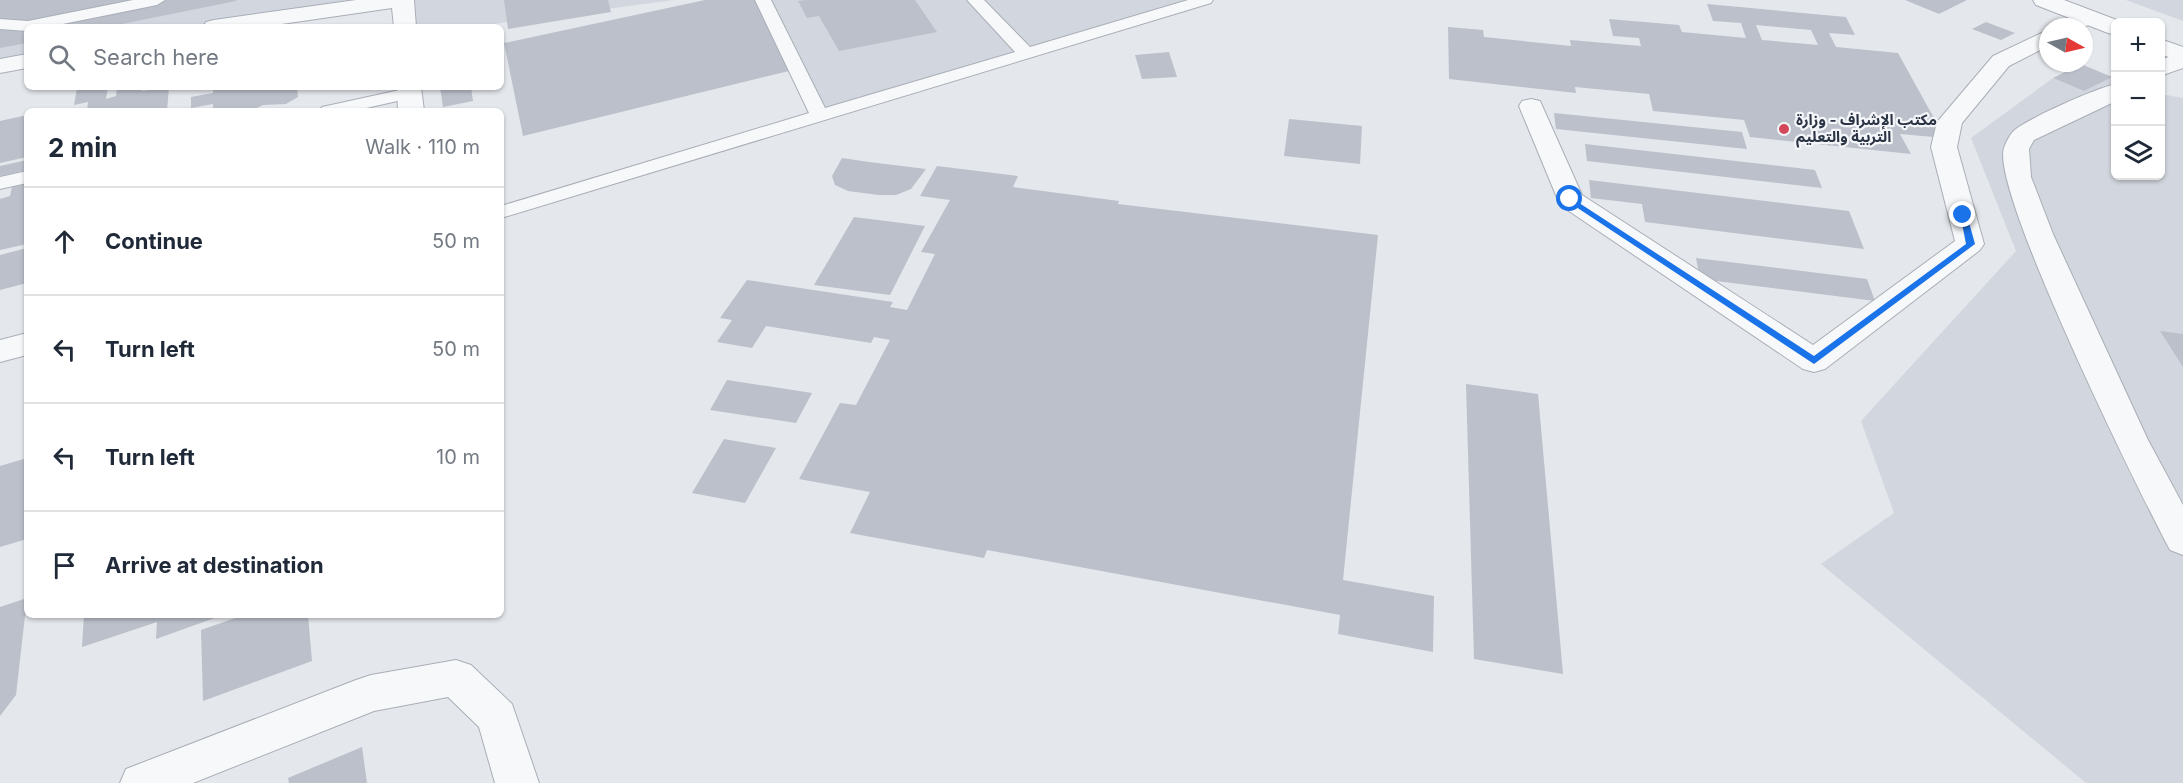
<!DOCTYPE html>
<meta charset="utf-8">
<style>
body{margin:0;font-family:Inter,"Noto Sans Arabic",sans-serif;background:#f6f6f7;color:#1f2937}
.controls{position:absolute;right:18px;top:18px;display:grid;overflow:hidden;border-radius:9px;box-shadow:0 2px 4px #0004}
.controls button{width:54px;height:54px;display:grid;place-items:center;padding:0;border:0;border-bottom:2px solid #e0e1e3;background:#fff;color:#1f2937;font:30px sans-serif}
.compass{position:absolute;left:2039px;top:18px;width:54px;height:54px;border-radius:50%;background:#fff;box-shadow:0 2px 4px #0004;rotate:98deg}
.stop{position:absolute;width:18px;height:18px;margin:-14px;border:4px solid #1a73e8;border-radius:50%;background:#fff}
.stop.end{background:#1a73e8;border-color:#fff;box-shadow:0 2px 6px #0008}
.list{margin:0;padding:0;list-style:none}
h2{display:flex;justify-content:space-between;align-items:center;height:78px;margin:0;padding:0 24px;font-size:26px}
h2 small{font-size:20px;font-weight:400;color:#747a83}
.list li{display:grid;grid-template-columns:39px 1fr auto;gap:18px;align-items:center;box-sizing:border-box;height:108px;padding:0 24px;border-top:2px solid #e0e1e3}
.list b{display:block;font-size:22px;white-space:nowrap}
.list em{font-size:20px;font-style:normal;color:#747a83}
.icon{flex:none;width:33px;height:33px;fill:none;stroke:currentColor;stroke-width:2;stroke-linecap:round;stroke-linejoin:round}
.map{position:relative;flex:none;width:2183px;height:783px;overflow:hidden}
.search{position:absolute;background:#fff;box-shadow:0 2px 4px #0004;left:24px;top:24px;width:480px;height:66px;display:flex;align-items:center;gap:15px;box-sizing:border-box;padding:0 21px;border-radius:9px;color:#747a83;font-size:22px}
.panel{position:absolute;background:#fff;box-shadow:0 2px 4px #0004;left:24px;top:108px;width:480px;height:510px;border-radius:9px}
.map>svg:first-child{display:block}
.built{fill:#d2d6de}
.building{fill:#bbc0ca;fill-rule:evenodd}
.lines{fill:none;stroke-linecap:round;stroke-linejoin:round}
.service-casing{stroke:#a9aeb7;stroke-width:2}
.minor-casing{stroke:#a9aeb7;stroke-width:2}
.tertiary-casing{stroke:#a9aeb7;stroke-width:2}
.service{fill:#f7f8fa;fill-rule:evenodd}
.minor{fill:#f7f8fa;fill-rule:evenodd}
.tertiary{fill:#f7f8fa;fill-rule:evenodd}
.route{fill:#1a73e8}
.poi-dot{fill:#d1495b;stroke:#f4f6f9;stroke-width:2}
.labels{text-anchor:middle;stroke-width:4.5;stroke-linejoin:round;paint-order:stroke}
.far-poi-label{font-size:15px;font-weight:bold;fill:#2b3445;stroke:#f4f6f9;text-anchor:start}
</style>
<div class="map">
<svg width="2183" height="783" viewBox="0 0 2183 783">
<rect width="100%" height="100%" fill="#e4e7ec"/>
<!-- built -->
<path class="built" d="M 0,0 L 403,0 L 252,27 L 27,27 L 27,67 L 0,72 Z
M 403,0 L 674,0 L 470,27 L 405,27 Z
M 759,0 L 1206,0 L 820,116 Z
M 2126,0 L 2183,0 L 2183,21 Z
M 2114,74 L 2116,176 L 2160,176 L 2161,94 L 2183,98 L 2183,783 L 2086,783 L 1821,564 L 1894,513 L 1861,421 L 2016,251 L 1971,138 L 2053,78 L 2084,91 Z"/>
<!-- building -->
<path class="building" d="M 0,0 L 236,0 L 236,1 L 107,27 L 27,27 L 27,43 L 0,48 Z
M 504,0 L 608,0 L 611,12 L 508,29 Z
M 705,0 L 758,0 L 789,71 L 523,136 L 504,43 Z
M 806,0 L 915,0 L 937,32 L 839,51 L 819,16 L 807,18 L 798,1 Z
M 1905,0 L 1967,0 L 1939,14 Z
M 1707,4 L 1846,17 L 1855,35 L 1829,33 L 1836,47 L 1898,53 L 1945,138 L 1900,134 L 1911,154 L 1750,137 L 1744,120 L 1653,111 L 1649,94 L 1575,87 L 1576,93 L 1449,79 L 1448,27 L 1483,30 L 1484,37 L 1571,46 L 1570,40 L 1641,46 L 1639,38 L 1613,36 L 1609,19 L 1679,25 L 1682,32 L 1746,38 L 1741,23 L 1713,21 ZM 1756,25 L 1811,30 L 1818,45 L 1762,40 Z
M 1986,22 L 2015,33 L 2001,40 L 1972,29 Z
M 1169,52 L 1177,77 L 1142,79 L 1135,55 Z
M 2081,64 L 2112,77 L 2084,91 L 2053,78 Z
M 108,87 L 106,99 L 116,96 L 117,87 L 142,87 L 142,91 L 169,87 L 167,111 L 87,111 L 88,102 L 74,105 L 77,88 Z
M 213,87 L 297,87 L 298,97 L 286,104 L 263,105 L 251,111 L 213,111 L 213,104 L 191,108 L 191,97 L 213,93 Z
M 440,87 L 471,87 L 473,101 L 443,107 Z
M 1554,113 L 1742,132 L 1747,149 L 1556,129 Z
M 27,115 L 27,157 L 0,163 L 0,121 Z
M 1289,119 L 1362,126 L 1360,164 L 1284,156 Z
M 1585,144 L 1815,170 L 1822,188 L 1587,161 Z
M 842,158 L 869,162 L 926,169 L 911,189 L 896,195 L 879,195 L 848,191 L 835,185 L 832,176 Z
M 27,160 L 27,170 L 0,176 L 0,166 Z
M 937,166 L 1018,176 L 1013,187 L 1119,201 L 1118,204 L 1378,235 L 1343,580 L 1434,596 L 1433,652 L 1338,634 L 1340,615 L 987,550 L 984,558 L 850,533 L 870,492 L 799,479 L 840,403 L 856,405 L 890,340 L 874,337 L 871,343 L 766,326 L 752,348 L 717,342 L 732,320 L 720,318 L 747,280 L 893,302 L 890,307 L 907,310 L 935,254 L 921,252 L 950,200 L 920,196 Z
M 1589,180 L 1849,211 L 1864,249 L 1645,222 L 1642,204 L 1591,198 Z
M 27,184 L 27,244 L 0,250 L 0,199 L 10,196 L 12,187 Z
M 854,217 L 925,226 L 890,295 L 814,285 Z
M 27,248 L 27,283 L 0,290 L 0,255 Z
M 1696,258 L 1867,279 L 1875,301 L 1700,279 Z
M 2160,331 L 2183,334 L 2183,367 Z
M 727,380 L 812,393 L 796,423 L 710,410 Z
M 1466,384 L 1538,394 L 1563,674 L 1474,659 Z
M 724,439 L 776,448 L 745,503 L 692,493 Z
M 27,458 L 27,539 L 0,547 L 0,466 Z
M 27,598 L 16,695 L 0,716 L 0,607 Z
M 84,615 L 223,615 L 156,639 L 157,622 L 82,647 Z
M 244,615 L 308,615 L 312,661 L 203,701 L 201,630 Z
M 362,747 L 367,783 L 289,783 L 288,778 Z"/>
<g class="lines">
<defs>
<path id="service" d="M 133,0 L 165,0 L 157,5 L 48,27 L 27,27 L 27,31 L 0,29 L 0,19 L 28,21 Z
M 755,0 L 771,0 L 825,108 L 1015,52 L 967,0 L 984,0 L 1030,47 L 1188,0 L 1213,0 L 1211,3 L 501,218 L 501,206 L 809,113 Z
M 409,88 L 418,93 L 415,97 L 353,111 L 319,111 L 322,107 Z
M 27,171 L 27,183 L 0,189 L 0,177 Z"/>
<path id="minor" d="M 356,0 L 414,0 L 416,27 L 394,27 L 392,8 L 261,27 L 203,27 L 206,22 L 214,20 Z
M 2087,10 L 2095,12 L 2098,17 C 2089,31 2072,27 2057,27 L 2060,22 Z
M 2048,30 L 2048,46 L 2009,66 L 1962,123 L 1957,147 L 1984,244 L 1980,250 L 1825,369 L 1814,372 L 1803,369 L 1560,205 L 1519,106 L 1522,101 L 1531,99 L 1540,101 L 1582,195 L 1813,345 L 1955,241 L 1931,147 L 1937,122 L 1993,56 Z
M 2183,52 L 2183,68 L 2160,76 L 2160,60 Z
M 27,54 L 27,68 L 0,73 L 0,59 Z
M 2116,84 L 2116,101 L 2034,140 L 2029,149 L 2031,177 L 2053,234 L 2148,440 L 2183,505 L 2183,555 L 2170,550 C 2141,496 1990,190 2004,148 C 2006,142 2011,132 2016,129 C 2034,116 2094,89 2116,84 Z
M 397,87 L 421,87 L 424,111 L 398,111 Z
M 27,333 L 27,355 L 0,362 L 0,340 Z
M 456,660 L 471,665 L 512,704 L 539,783 L 495,783 L 479,727 L 448,697 L 374,711 L 193,783 L 120,783 L 126,769 L 356,680 L 371,675 Z"/>
<path id="tertiary" d="M 2033,0 L 2064,0 L 2122,22 L 2116,22 L 2116,35 L 2108,33 L 2036,5 Z
M 2160,39 L 2183,47 L 2183,62 L 2160,54 Z"/>
</defs>
<!-- service casing -->
<use href="#service" class="service-casing"/>
<!-- minor casing -->
<use href="#minor" class="minor-casing"/>
<!-- tertiary casing -->
<use href="#tertiary" class="tertiary-casing"/>
<!-- service -->
<use href="#service" class="service"/>
<!-- minor -->
<use href="#minor" class="minor"/>
<!-- tertiary -->
<use href="#tertiary" class="tertiary"/>
</g>
<!-- route -->
<path class="route" d="M 1570,197 L 1814,356 L 1966,244 L 1960,213 L 1967,215 L 1975,244 L 1814,364 L 1567,201 Z"/>
<!-- markers -->
<circle class="poi-dot" cx="1784" cy="129" r="6"/>
<g class="labels">
<!-- far-poi labels -->
<g class="far-poi-label">
<text x="1796" y="125">مكتب الإشراف - وزارة<tspan x="1796" dy="17">التربية والتعليم</tspan></text>
</g>
</g>
</svg>
<div class="controls">
<button>+</button>
<button>−</button>
<button><svg class="icon" aria-label="layers" viewBox="0 0 24 24"><path d="M12 4l9 5-9 5-9-5zM3 14l9 5 9-5"/></svg></button>
</div>
<svg class="compass" viewBox="-18 -18 36 36"><path d="M0-13l5 13h-10z" fill="#e53935"/><path d="M0 13l5-13h-10z" fill="#747a83"/></svg>
<div class="stop" style="left:1570px;top:199px"></div>
<div class="stop end" style="left:1963px;top:215px"></div>
<div class="search"><svg class="icon" aria-label="search" viewBox="0 0 24 24"><circle cx="10" cy="10" r="6"/><path d="M15 15l6 6"/></svg>Search here</div>
<section class="panel">
<h2>2 min<small>Walk · 110 m</small></h2>
<ul class="list">
<li><svg class="icon" aria-label="ahead" viewBox="0 0 24 24"><path d="M12 20V5M6 11l6-6 6 6"/></svg><div><b>Continue</b></div><em>50 m</em></li>
<li><svg class="icon" aria-label="left" viewBox="0 0 24 24"><path d="M17 20v-9H6M10 6l-5 5 5 5"/></svg><div><b>Turn left</b></div><em>50 m</em></li>
<li><svg class="icon" aria-label="left" viewBox="0 0 24 24"><path d="M17 20v-9H6M10 6l-5 5 5 5"/></svg><div><b>Turn left</b></div><em>10 m</em></li>
<li><svg class="icon" aria-label="arrive" viewBox="0 0 24 24"><path d="M6 21V4h12l-3 4 3 4H6"/></svg><div><b>Arrive at destination</b></div></li>
</ul>
</section>
</div>
